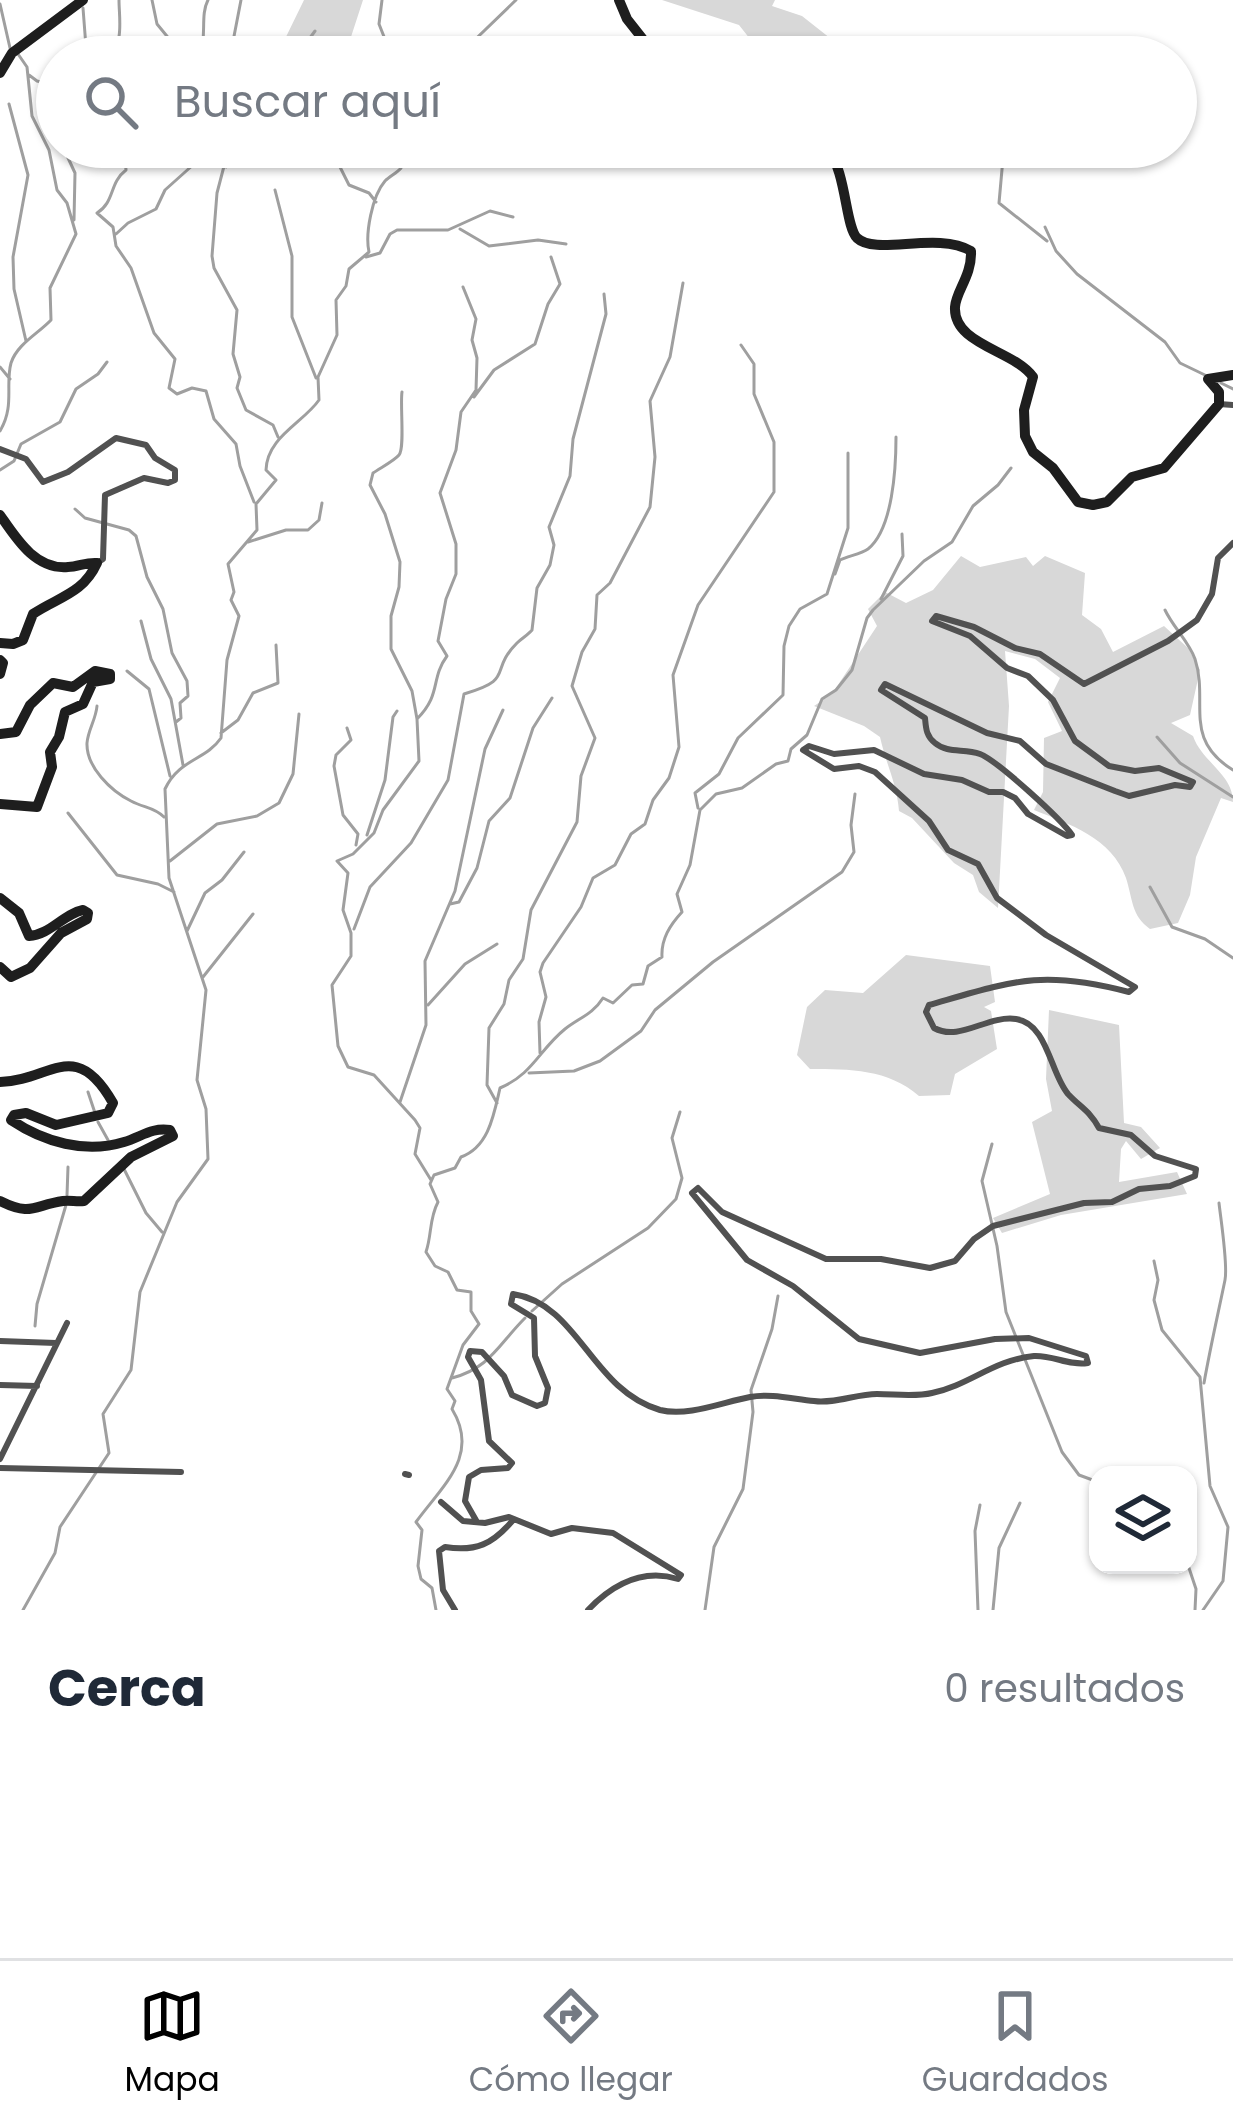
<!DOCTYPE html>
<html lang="es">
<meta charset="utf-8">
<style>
body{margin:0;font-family:Poppins,sans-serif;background:#f2f2f3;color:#1f2937}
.controls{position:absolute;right:36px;bottom:36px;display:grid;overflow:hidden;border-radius:24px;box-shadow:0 3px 9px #0004}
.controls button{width:108px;height:108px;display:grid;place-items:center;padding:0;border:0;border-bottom:3px solid #e0e1e3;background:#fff;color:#1f2937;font:60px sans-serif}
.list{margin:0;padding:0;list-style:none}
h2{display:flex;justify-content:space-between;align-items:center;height:156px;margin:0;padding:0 48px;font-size:51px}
h2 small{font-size:39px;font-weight:400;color:#747a83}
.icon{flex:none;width:66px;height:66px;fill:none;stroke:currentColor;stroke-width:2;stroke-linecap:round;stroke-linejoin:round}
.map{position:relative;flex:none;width:1233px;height:1610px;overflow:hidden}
.search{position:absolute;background:#fff;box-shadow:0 3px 9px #0004;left:36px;right:36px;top:36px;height:132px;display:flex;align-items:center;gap:30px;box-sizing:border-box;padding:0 42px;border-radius:66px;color:#747a83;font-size:45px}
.sheet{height:348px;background:#fff}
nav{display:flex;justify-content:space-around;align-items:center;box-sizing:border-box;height:168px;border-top:3px solid #e0e1e3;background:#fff;font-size:33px;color:#747a83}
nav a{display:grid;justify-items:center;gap:6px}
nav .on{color:#000}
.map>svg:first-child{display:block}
.green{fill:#d8d8d8}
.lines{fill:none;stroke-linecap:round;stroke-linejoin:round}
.stream{stroke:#9f9f9f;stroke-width:3}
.street{stroke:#515151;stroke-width:6}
.secondary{stroke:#1e1e1e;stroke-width:10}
</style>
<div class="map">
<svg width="1233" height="1610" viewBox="0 0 1233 1610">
<rect width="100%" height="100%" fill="#fff"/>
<!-- green -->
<path class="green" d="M 304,0 L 363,0 L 350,40 L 322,57 L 296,57 L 284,41 Z
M 662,0 L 775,0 L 772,6 L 802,16 L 854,57 L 775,57 L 754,44 L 739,25 Z
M 961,556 L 980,567 L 1026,557 L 1033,566 L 1045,556 L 1085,573 L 1082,615 L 1101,629 L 1113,652 L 1164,626 L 1188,648 L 1200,670 L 1190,715 L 1171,723 L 1193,736 C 1202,762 1233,774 1233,802 L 1221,798 L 1196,857 L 1190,895 L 1178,923 L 1150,929 C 1131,915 1133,900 1126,878 C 1112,838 1069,824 1034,810 L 1043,792 L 1044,738 L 1062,731 L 1048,702 L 1060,678 L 1035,659 L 1005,651 L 1009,706 L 998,908 L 979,892 L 973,875 L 954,863 L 912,818 L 899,811 C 897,784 886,764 880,737 L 864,726 L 814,706 L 832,694 L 877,626 L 868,609 L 885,592 L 906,603 L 933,590 Z
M 906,955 L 990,966 L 995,1002 L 984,1007 L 991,1011 L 997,1049 L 955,1074 L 950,1095 L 919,1096 C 888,1069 850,1069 810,1069 L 797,1055 L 807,1007 L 825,990 L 863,993 Z
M 1049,1010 L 1119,1025 L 1124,1123 L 1141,1127 L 1160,1148 L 1141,1159 L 1126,1141 L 1121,1149 L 1119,1182 L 1177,1172 L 1187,1194 L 1061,1215 L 1002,1233 L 993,1218 L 1050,1194 L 1032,1122 L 1052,1111 L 1046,1079 Z"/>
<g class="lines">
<!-- stream -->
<path class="stream" d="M 152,0 L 157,24 L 184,57
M 382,0 L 379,24 L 392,57
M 0,4 L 10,48
M 83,8 L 86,47 L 97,57
M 323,54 L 323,57
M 106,57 C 125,46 119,19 119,0
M 200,57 C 207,36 200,15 208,0
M 230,57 L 241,0
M 296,57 L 315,31
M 457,57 L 516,0
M 29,75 L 37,81 L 57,86
M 57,95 L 57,127
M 9,104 L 28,175 L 13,257 L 14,289 L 26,341
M 63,147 L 75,173 L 74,220
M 124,147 L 126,170 C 109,183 115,202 97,213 L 113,227 L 116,246 L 131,268 L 154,333 L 175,359 L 169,388 L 177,394 L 192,388 L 206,391 L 214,419 L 236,444 L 240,466 L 254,502
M 229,147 L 217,193 L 212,256 L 214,268 L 237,310 L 233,354 L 240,377 L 237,388 L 246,410 L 273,425 L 278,437
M 330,147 L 349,185 L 369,193 L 376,202
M 1004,147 L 999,203 L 1047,241
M 226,167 L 244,147
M 275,190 L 292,256 L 292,317 L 316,378
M 1045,227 L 1056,251 L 1077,274 L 1165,342 L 1180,363 L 1207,376
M 460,229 L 489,246 L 538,240 L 566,244
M 116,234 L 128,223 L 156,209 L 165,190 L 213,147
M 366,257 L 380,253 L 390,234 L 397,230 L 448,230 L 490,211 L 513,217
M 0,367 L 10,379
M 1221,383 L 1233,389
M 402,392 C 400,405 405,448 399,455 C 394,461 380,468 373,473 L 370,485 L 385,514 L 400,562 L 399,587 L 391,616 L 391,649 L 412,691 L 417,719
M 474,397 L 494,370 L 535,344 L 548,304 L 560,284 L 551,257
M 0,431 C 15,406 5,385 11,363 C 17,344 39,333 51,320 L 50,288 L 76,234 L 67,203 L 57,190 L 49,150 L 32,116 L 27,67 L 18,54
M 0,470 L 14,461 L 21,444 L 60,422 L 76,389 L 98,374 L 107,362
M 75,509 L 85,518 L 129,530 L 136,536 L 147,577 L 163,609 L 172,653 L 187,681 L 188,696 L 180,703 L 181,718 L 176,722
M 248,542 L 286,530 L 308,530 L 319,520 L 322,503
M 835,574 L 840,560 C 848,556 861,554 868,549 C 893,529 896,467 896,437
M 881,599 L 903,556 L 902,534
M 1165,610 C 1173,627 1189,642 1195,659 C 1209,702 1182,739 1233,770
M 141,621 L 151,659 L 171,699 L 183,765
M 127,671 L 149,689 L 170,776
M 97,706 C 96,719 88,730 87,743 C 86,767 111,791 131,801 C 144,808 154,807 164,817
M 347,728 L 351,740 L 336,755 L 334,766 L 343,815 L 358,834 L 356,845
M 221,733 L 238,720 L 253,693 L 278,683 L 276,645
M 1157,737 L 1180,763 L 1233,797
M 698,808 L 695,793 L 719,774 L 738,738 L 783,695 L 784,646 L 789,626 L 800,609 L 827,594 L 848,528 L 848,453
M 68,813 L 117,875 L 158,884 L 174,892
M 367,835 L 385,780 L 393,717 L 397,711
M 170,861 L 217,824 L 257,816 L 279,803 L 293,774 L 299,714
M 1150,887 L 1172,927 L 1205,939 L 1233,958
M 450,904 L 459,902 L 477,868 L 489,821 L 510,798 L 533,728 L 552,698
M 354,929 L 370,887 L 411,843 L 448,780 L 464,694 C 516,679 488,672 517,643 C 522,638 528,635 532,630 L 537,588 L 550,565 L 554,545 L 549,527 L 570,476 L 573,439 L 606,314 L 604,294
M 187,931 L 205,893 L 222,880 L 244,852
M 203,977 L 253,914
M 428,1005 L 465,964 L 497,944
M 540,1053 L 539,1022 L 546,997 L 540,972 L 543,963 L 581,907 L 593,878 L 615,865 L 631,834 L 645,824 L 653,800 L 669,778 L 679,747 L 673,675 L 698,605 L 774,492 L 774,442 L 754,394 L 754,364 L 741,345
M 529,1073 L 574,1071 L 600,1061 L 641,1031 L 655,1010 L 713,962 L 842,872 L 854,852 L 851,825 L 855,794
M 88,1092 L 95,1113
M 400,1102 L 426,1025 L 425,961 L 455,891 L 485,749 L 503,710
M 497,1103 L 487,1085 L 489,1028 L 504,1004 L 509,980 L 523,959 L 531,910 L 577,822 L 581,776 L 595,738 L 572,686 L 582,652 L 595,629 L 597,595 L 610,583 L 650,507 L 655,457 L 650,401 L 670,357 L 683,283
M 98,1122 L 108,1140
M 992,1144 L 982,1181 L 997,1246 L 1006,1312 L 1062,1452 L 1079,1475 L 1098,1482
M 124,1169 L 146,1213 L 162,1232
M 431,1180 L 415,1154 L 420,1128 L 415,1120 L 374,1075 L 348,1067 L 338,1046 L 332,985 L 351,956 L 351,933 L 343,910 L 348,873 L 337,861 L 353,854 L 374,833 L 383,810 L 419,761 L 417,719 C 442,694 430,679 447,656 L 438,641 L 446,599 L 456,574 L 456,544 L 440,493 L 456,450 L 461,412 L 476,390 L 477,358 L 472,340 L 476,319 L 463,287
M 67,1195 L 68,1167
M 1154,1261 L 1158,1280 L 1154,1300 L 1162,1330 L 1200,1377 L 1210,1486 L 1228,1527 L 1223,1581 L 1203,1610
M 532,1311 L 562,1284 L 648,1228 L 676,1199 L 682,1178 L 672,1138 L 680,1112
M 35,1326 L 37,1304 L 66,1205
M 452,1378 C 490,1368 498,1345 525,1318
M 1204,1383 C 1210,1349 1218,1314 1225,1280 C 1228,1265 1221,1221 1219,1203
M 1188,1565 L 1196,1589 L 1195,1610
M 23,1610 L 55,1553 L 60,1527 L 109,1453 L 103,1414 L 131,1370 L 140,1292 L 177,1202 L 208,1159 L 206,1109 L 197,1080 L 206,990 L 169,878 L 165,789 C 179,759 206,760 221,738 L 227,660 L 239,616 L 231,600 L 234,592 L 228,564 L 257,530 L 256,504 L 276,480 L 266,470 C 267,437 303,423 319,400 L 318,377 L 337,335 L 336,300 L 346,286 L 349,269 L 369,252 C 365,234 372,196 385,181 C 390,176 397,173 401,168 L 405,147
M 436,1610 L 432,1588 L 421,1579 L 418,1566 L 422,1530 L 416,1522 C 444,1484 480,1455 452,1409 L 455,1401 L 447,1389 L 463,1345 L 479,1324 L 471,1311 L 471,1292 L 457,1290 L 448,1272 L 435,1266 L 426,1252 C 432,1234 429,1219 438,1202 L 430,1184 L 434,1175 L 455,1168 L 461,1157 C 489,1147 494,1114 500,1088 C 533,1074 539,1050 565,1029 C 579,1018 593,1014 603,998 L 613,1003 L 632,985 L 643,984 L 648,966 L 662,957 C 661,939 670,925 682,912 L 677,894 L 690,865 L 700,810 L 716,794 L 742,788 L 776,764 L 788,761 L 791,749 L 807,735 L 822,699 L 836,690 L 852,670 L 867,618 L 873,610 L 924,561 L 952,542 L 973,506 L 998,485 L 1011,468
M 705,1610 L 714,1547 L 743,1489 L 753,1412 L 751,1390 L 772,1329 L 778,1296
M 978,1610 L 975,1531 L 980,1505
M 993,1610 L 999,1548 L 1020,1503"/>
<!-- street -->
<path class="street" d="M 1219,404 L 1233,405
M 0,449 L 26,459 L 43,482 L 68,472 L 116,438 L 146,445 L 155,458 L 175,470 L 175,480 L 168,483 L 144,478 L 105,495 L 103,559 L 97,563
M 0,1341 L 56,1343
M 0,1385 L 37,1386
M 0,1459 L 67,1323
M 0,1468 L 181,1472
M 405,1474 L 409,1475
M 441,1502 L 463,1521 L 485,1523 L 509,1517 L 551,1534 L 572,1528 L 613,1533 L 681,1575 L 678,1579 C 642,1568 612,1585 588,1610
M 477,1522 L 465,1501 L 469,1477 L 481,1470 L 508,1468 L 512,1463 L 489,1441 L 481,1380 L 468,1357 L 470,1351 L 482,1352 L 504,1376 L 512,1395 L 537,1406 L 545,1403 L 548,1388 L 535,1356 L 534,1318 L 511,1304 L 513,1294 C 579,1304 591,1390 660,1410 C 688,1417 723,1402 750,1397 C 771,1393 793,1399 814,1401 C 835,1404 856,1394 877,1394 C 895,1394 915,1397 932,1393 C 970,1385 993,1360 1034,1356 C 1053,1355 1069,1366 1088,1363 L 1086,1356 L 1029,1338 L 995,1339 L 920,1353 L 859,1339 L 793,1286 L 747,1260 L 692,1193 L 698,1188 L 722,1212 L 826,1259 L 881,1259 L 930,1268 L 955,1261 L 974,1239 L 993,1226 L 1084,1203 L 1112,1202 L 1139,1189 L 1170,1186 L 1195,1176 L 1196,1169 L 1155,1156 L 1131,1135 L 1099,1128 C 1090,1111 1080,1107 1068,1094 C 1050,1073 1048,1024 1016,1019 C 987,1015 960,1042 934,1028 L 926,1012 L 929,1005 C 1013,981 1041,969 1129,992 L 1135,987 L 1046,935 L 997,898 L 978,864 L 948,850 L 929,821 L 875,772 L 859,766 L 834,769 L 803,750 L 809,746 L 834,754 L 874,750 L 924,774 L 962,780 L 989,792 L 1003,792 L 1015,798 L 1028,814 L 1067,836 L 1072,835 C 1062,820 998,761 980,754 C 964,748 948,754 935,743 C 926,736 926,728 925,718 L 881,690 L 885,684 L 987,733 L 1020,741 L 1046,764 L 1115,791 L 1129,796 L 1175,785 L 1190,787 L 1193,782 L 1159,768 L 1135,771 L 1109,766 L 1075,741 L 1053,700 L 1028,676 L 1007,668 L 970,636 L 932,621 L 936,616 L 974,627 L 1015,648 L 1040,654 L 1084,684 L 1168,641 L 1197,620 L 1212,594 L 1218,558 L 1233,543
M 455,1610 L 443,1590 L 439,1551 L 445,1547 C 476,1552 493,1544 513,1520"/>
<!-- secondary -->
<path class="secondary" d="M 619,0 L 627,19 L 657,57
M 0,73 L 12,53 L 83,0
M 827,147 C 847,173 845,226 857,238 C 876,256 937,231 971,251 C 972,276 956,291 955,307 C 953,345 1014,350 1033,377 L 1024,410 L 1025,436 L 1033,452 L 1053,468 L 1078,502 L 1093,505 L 1107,502 L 1132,477 L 1164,468 L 1219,404 L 1219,392 L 1208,379 L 1233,375
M 0,515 C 16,538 35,570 68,567 C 78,567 86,562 97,563 C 83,594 58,597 33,614 L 23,640 L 13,644 L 0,643
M 0,660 L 3,663 L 0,674
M 0,734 L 16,732 L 30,705 L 53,683 L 73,687 L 95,671 L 110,674 L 110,679 L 93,682 L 83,704 L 65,712 L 59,737 L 50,752 L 52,767 L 37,807 L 0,804
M 0,898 L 19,913 L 29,936 C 50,935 63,914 83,910 L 88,913 L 87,919 L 61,933 L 30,968 L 11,977 L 0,967
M 0,1082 C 50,1081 75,1036 113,1103 L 108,1113 L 56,1125 L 26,1113 L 14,1115 L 11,1120 C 44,1142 85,1154 124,1142 C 141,1137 152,1127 170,1130 L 173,1136 L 131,1157 L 84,1201 C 77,1202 70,1200 63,1201 C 34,1205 32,1217 0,1201"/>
</g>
</svg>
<div class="controls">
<button><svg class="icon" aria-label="layers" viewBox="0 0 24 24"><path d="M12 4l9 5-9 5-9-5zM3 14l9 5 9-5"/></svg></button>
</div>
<div class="search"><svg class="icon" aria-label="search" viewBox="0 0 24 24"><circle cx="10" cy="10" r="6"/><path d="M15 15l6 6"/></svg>Buscar aquí</div>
</div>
<section class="sheet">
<h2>Cerca<small>0 resultados</small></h2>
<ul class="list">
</ul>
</section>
<nav>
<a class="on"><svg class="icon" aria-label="map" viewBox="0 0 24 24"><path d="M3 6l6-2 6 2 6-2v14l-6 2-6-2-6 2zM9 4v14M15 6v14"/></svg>Mapa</a>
<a><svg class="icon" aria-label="directions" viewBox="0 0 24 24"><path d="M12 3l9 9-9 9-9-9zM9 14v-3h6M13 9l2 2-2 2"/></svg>Cómo llegar</a>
<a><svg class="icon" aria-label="saved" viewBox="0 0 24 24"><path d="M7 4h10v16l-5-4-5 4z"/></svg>Guardados</a>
</nav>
